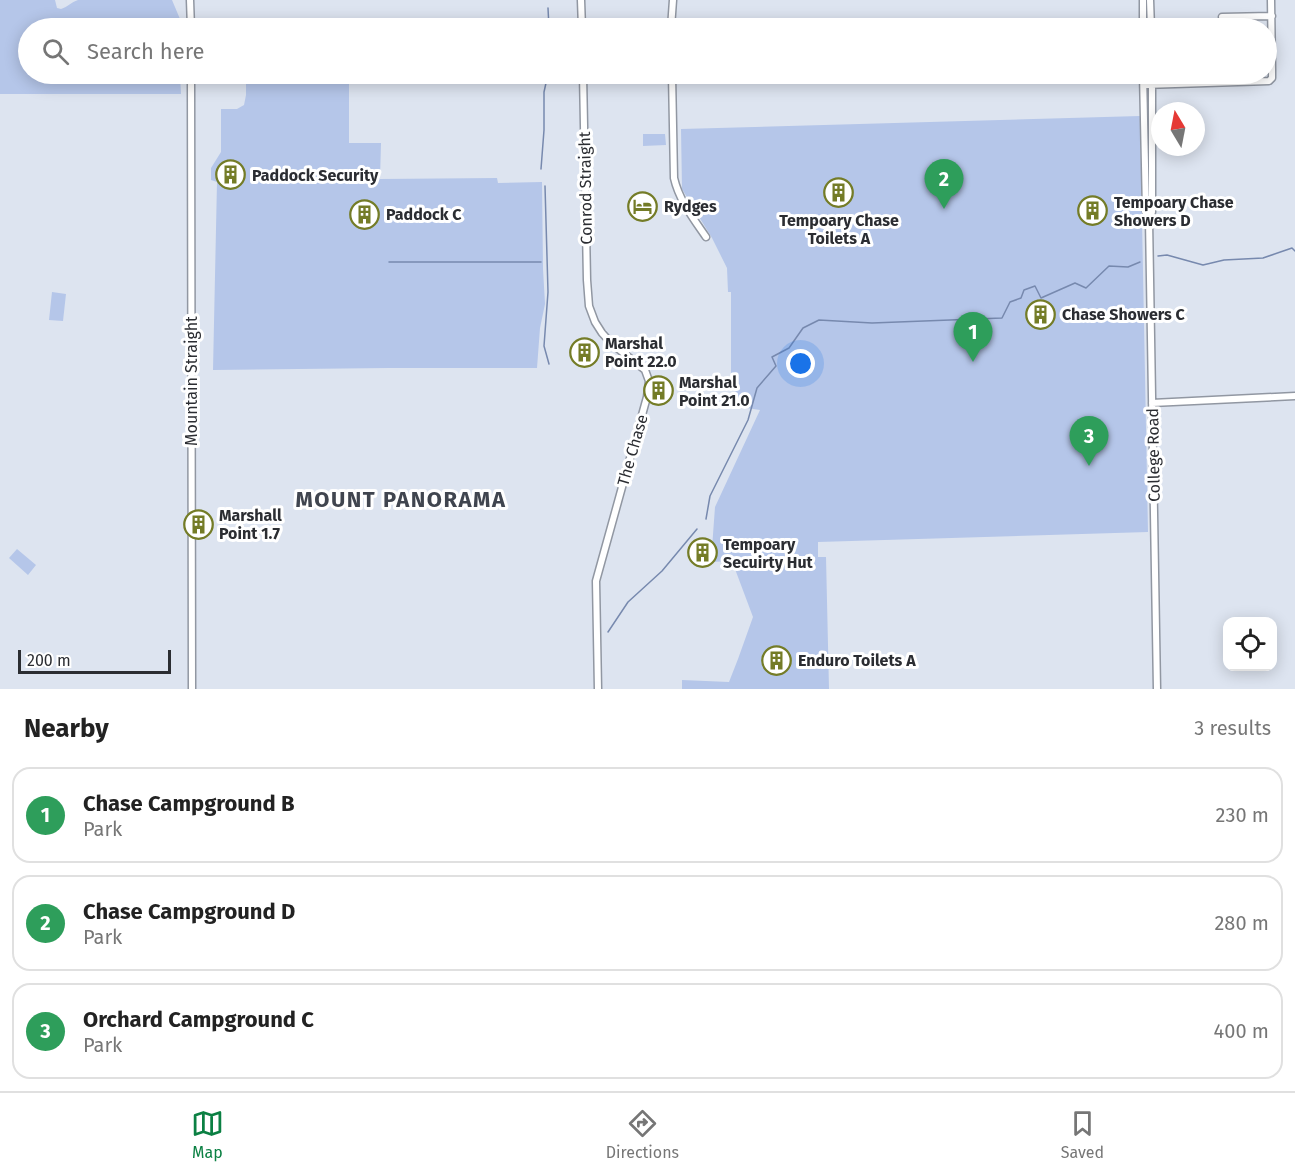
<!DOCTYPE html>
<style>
body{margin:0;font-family:"Fira Sans",sans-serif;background:#f6f6f6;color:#222}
.controls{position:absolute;right:18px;bottom:18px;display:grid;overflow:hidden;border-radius:12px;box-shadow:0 3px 15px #0003}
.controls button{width:54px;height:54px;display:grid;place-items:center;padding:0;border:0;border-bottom:2px solid #e0e0e0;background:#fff;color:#222;font:30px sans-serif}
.compass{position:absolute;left:1151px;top:102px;width:54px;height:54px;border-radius:50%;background:#fff;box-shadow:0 3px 15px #0003;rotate:350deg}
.scale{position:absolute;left:18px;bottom:15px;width:153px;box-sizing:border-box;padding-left:6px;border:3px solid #2b2d32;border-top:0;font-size:16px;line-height:21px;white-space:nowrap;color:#2b2d32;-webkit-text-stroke:4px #fff;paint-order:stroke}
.you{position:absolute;left:801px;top:364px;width:21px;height:21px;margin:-15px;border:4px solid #fff;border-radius:50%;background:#1a73e8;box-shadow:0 0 0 9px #1a73e833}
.badge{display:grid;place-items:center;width:39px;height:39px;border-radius:50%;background:#0b8043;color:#fff;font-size:20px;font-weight:700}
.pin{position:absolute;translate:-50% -50px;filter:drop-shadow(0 2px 3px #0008)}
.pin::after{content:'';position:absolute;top:32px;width:21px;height:18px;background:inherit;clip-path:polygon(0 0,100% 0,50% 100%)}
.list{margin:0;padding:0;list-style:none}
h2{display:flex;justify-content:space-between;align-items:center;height:78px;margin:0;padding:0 24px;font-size:26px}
h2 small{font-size:20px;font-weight:400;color:#767676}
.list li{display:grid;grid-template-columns:39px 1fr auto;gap:18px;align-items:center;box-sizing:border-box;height:96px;margin:0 12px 12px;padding:0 12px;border:2px solid #e0e0e0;border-radius:18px}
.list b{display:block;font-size:22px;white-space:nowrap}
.list p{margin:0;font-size:20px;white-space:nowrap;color:#767676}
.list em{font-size:20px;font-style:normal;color:#767676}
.icon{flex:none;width:33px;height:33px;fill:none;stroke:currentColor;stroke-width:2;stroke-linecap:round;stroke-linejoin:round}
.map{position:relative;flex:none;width:1295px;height:689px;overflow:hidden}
.search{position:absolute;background:#fff;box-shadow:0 3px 15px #0003;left:18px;right:18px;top:18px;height:66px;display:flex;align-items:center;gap:15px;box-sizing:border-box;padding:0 21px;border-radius:33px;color:#767676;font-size:22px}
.sheet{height:402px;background:#fff}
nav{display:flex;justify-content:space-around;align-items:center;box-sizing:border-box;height:84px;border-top:2px solid #e0e0e0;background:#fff;font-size:16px;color:#767676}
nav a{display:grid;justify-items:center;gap:3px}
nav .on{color:#0b8043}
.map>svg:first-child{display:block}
.green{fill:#b5c6e9}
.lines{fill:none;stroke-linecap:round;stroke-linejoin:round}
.stream{stroke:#7789ae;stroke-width:1.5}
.minor-casing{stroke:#9197a2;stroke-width:9}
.minor{stroke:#fff;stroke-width:6}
.labels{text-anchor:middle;stroke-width:6;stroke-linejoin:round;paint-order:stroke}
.poi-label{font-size:16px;font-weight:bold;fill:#2b2d32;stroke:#fff;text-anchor:start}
.street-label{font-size:16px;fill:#2b2d32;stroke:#fff}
.district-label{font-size:22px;font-weight:bold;letter-spacing:1.5px;fill:#40454f;stroke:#fff}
</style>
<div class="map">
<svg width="1295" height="689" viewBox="0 0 1295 689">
<rect width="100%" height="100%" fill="#dde4f0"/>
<!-- green -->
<path class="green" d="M 0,0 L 55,0 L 57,8 L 61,9 C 68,7 71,2 78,0 L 172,0 L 180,19 L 180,28 L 28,28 L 28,74 L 180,74 L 181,94 L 0,94 Z
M 246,74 L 349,74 L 349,143 L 381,143 L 380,179 L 497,178 L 498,183 L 542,182 L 543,269 L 545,304 L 540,328 L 537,368 L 388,368 L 213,370 L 217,182 L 211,180 L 211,168 L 221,152 L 221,109 L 237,109 L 244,105 L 246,95 Z
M 1140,116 L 1148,532 L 818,542 L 818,557 L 826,557 L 829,689 L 682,689 L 682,680 L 729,682 L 738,659 L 753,617 L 732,561 L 711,562 L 715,507 L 760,410 L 747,408 L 737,396 L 731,377 L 731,292 L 728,292 L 727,268 L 712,238 L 682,189 L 681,129 Z
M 643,134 L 665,134 L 666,145 L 643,146 Z
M 52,292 L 66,294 L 63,321 L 49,320 Z
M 17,549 L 36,565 L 28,575 L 9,558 Z"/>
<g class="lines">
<!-- stream -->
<path class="stream" d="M 548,8 L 549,28
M 541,169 L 544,130 L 544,92 L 548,74
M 545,186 L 548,292 L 544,346 L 549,364
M 1158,256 L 1167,255 L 1203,265 L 1224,260 L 1263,258 L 1292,248 L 1295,251
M 389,262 L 541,262
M 706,519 L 710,496 L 748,420 L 757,388 L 776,366 L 772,357 L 789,348 L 803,328 L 819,320 L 872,323 L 1002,318 L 1010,302 L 1021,298 L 1024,290 L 1035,286 L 1041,298 L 1075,283 L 1086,288 L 1109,266 L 1128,267 L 1140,262
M 608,632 L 628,602 L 662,571 L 697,529"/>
<defs>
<path id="minor" d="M 190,0 L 191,28
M 581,0 L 582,28
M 1143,0 L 1143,28
M 1150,0 L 1151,28
M 1222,17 L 1272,16
M 671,28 L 673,0
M 191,74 L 192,689
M 583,74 L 587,280 L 589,306 L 595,322 L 602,333 L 612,344 L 645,370 L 649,381 L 647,397 L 596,581 L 598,689
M 672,74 L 674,178 C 679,200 693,218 706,237
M 1143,74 L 1146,211 L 1149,220 L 1157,689
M 1144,85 L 1269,81 L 1272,78 L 1272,70 L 1271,0
M 1149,220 L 1152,212 L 1152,74
M 1152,403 L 1295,396"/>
</defs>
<!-- minor casing -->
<use href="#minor" class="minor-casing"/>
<!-- minor -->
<use href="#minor" class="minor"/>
</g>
<!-- icons -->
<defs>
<symbol id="building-ring" viewBox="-11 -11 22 22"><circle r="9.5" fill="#fff" stroke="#747c27" stroke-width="1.5"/><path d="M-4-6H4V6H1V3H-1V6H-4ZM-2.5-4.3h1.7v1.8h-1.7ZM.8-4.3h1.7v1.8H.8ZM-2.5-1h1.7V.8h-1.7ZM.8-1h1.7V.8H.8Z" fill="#747c27"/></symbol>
<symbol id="hotel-ring" viewBox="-11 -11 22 22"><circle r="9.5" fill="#fff" stroke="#747c27" stroke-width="1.5"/><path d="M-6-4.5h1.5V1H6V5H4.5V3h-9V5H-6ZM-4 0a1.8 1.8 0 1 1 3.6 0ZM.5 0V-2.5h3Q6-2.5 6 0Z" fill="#747c27"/></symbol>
</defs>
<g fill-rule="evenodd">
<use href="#building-ring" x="214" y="158" width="33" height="33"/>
<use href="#building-ring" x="822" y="176" width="33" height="33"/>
<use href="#hotel-ring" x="626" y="190" width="33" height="33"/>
<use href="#building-ring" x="1076" y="194" width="33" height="33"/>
<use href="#building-ring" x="348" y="198" width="33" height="33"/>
<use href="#building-ring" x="1024" y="298" width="33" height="33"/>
<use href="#building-ring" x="568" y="336" width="33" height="33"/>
<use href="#building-ring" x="642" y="374" width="33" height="33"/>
<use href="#building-ring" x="182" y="508" width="33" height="33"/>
<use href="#building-ring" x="686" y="536" width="33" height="33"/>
<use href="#building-ring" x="760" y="644" width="33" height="33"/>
</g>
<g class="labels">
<!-- poi labels -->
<g class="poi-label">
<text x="252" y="181">Paddock Security</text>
<text x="1114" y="208">Tempoary Chase<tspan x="1114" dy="18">Showers D</tspan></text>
<text x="664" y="212">Rydges</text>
<text x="386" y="220">Paddock C</text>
<text x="839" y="226" text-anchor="middle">Tempoary Chase<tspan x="839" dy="18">Toilets A</tspan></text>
<text x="1062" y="320">Chase Showers C</text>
<text x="605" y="349">Marshal<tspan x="605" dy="18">Point 22.0</tspan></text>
<text x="679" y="388">Marshal<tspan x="679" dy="18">Point 21.0</tspan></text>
<text x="219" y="521">Marshall<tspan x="219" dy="18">Point 1.7</tspan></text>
<text x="723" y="550">Tempoary<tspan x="723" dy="18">Secuirty Hut</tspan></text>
<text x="798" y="666">Enduro Toilets A</text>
</g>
<!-- street labels -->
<g class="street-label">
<text transform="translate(585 188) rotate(-91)" y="6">Conrod Straight</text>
<text transform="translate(191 381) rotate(-90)" y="6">Mountain Straight</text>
<text transform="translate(632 450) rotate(-74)" y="6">The Chase</text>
<text transform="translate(1153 455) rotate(-91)" y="6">College Road</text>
</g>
<!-- district labels -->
<g class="district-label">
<text x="401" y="507">MOUNT PANORAMA</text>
</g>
</g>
</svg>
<div class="controls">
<button><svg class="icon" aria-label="locate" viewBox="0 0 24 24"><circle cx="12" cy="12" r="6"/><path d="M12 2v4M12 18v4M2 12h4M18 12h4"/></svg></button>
</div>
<svg class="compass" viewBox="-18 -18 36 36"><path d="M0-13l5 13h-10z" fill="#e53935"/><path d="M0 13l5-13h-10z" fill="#767676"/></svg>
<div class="scale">200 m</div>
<div class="you"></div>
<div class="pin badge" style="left:973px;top:362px;background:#2e9e5b">1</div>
<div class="pin badge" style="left:944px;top:209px;background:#2e9e5b">2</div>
<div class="pin badge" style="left:1089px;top:466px;background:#2e9e5b">3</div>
<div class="search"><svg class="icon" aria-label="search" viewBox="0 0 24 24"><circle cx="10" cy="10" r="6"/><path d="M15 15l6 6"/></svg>Search here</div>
</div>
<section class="sheet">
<h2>Nearby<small>3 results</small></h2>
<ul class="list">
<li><span class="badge" style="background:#2e9e5b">1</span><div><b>Chase Campground B</b><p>Park</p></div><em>230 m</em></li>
<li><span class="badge" style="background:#2e9e5b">2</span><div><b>Chase Campground D</b><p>Park</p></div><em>280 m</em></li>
<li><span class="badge" style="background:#2e9e5b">3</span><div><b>Orchard Campground C</b><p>Park</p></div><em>400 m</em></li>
</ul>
</section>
<nav>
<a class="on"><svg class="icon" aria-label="map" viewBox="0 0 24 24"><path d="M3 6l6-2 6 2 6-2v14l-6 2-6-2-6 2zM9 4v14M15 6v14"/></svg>Map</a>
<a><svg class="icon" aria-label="directions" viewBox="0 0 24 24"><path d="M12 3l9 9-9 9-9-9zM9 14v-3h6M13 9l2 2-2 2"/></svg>Directions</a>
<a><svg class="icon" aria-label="saved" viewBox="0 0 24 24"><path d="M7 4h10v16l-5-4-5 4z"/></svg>Saved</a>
</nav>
